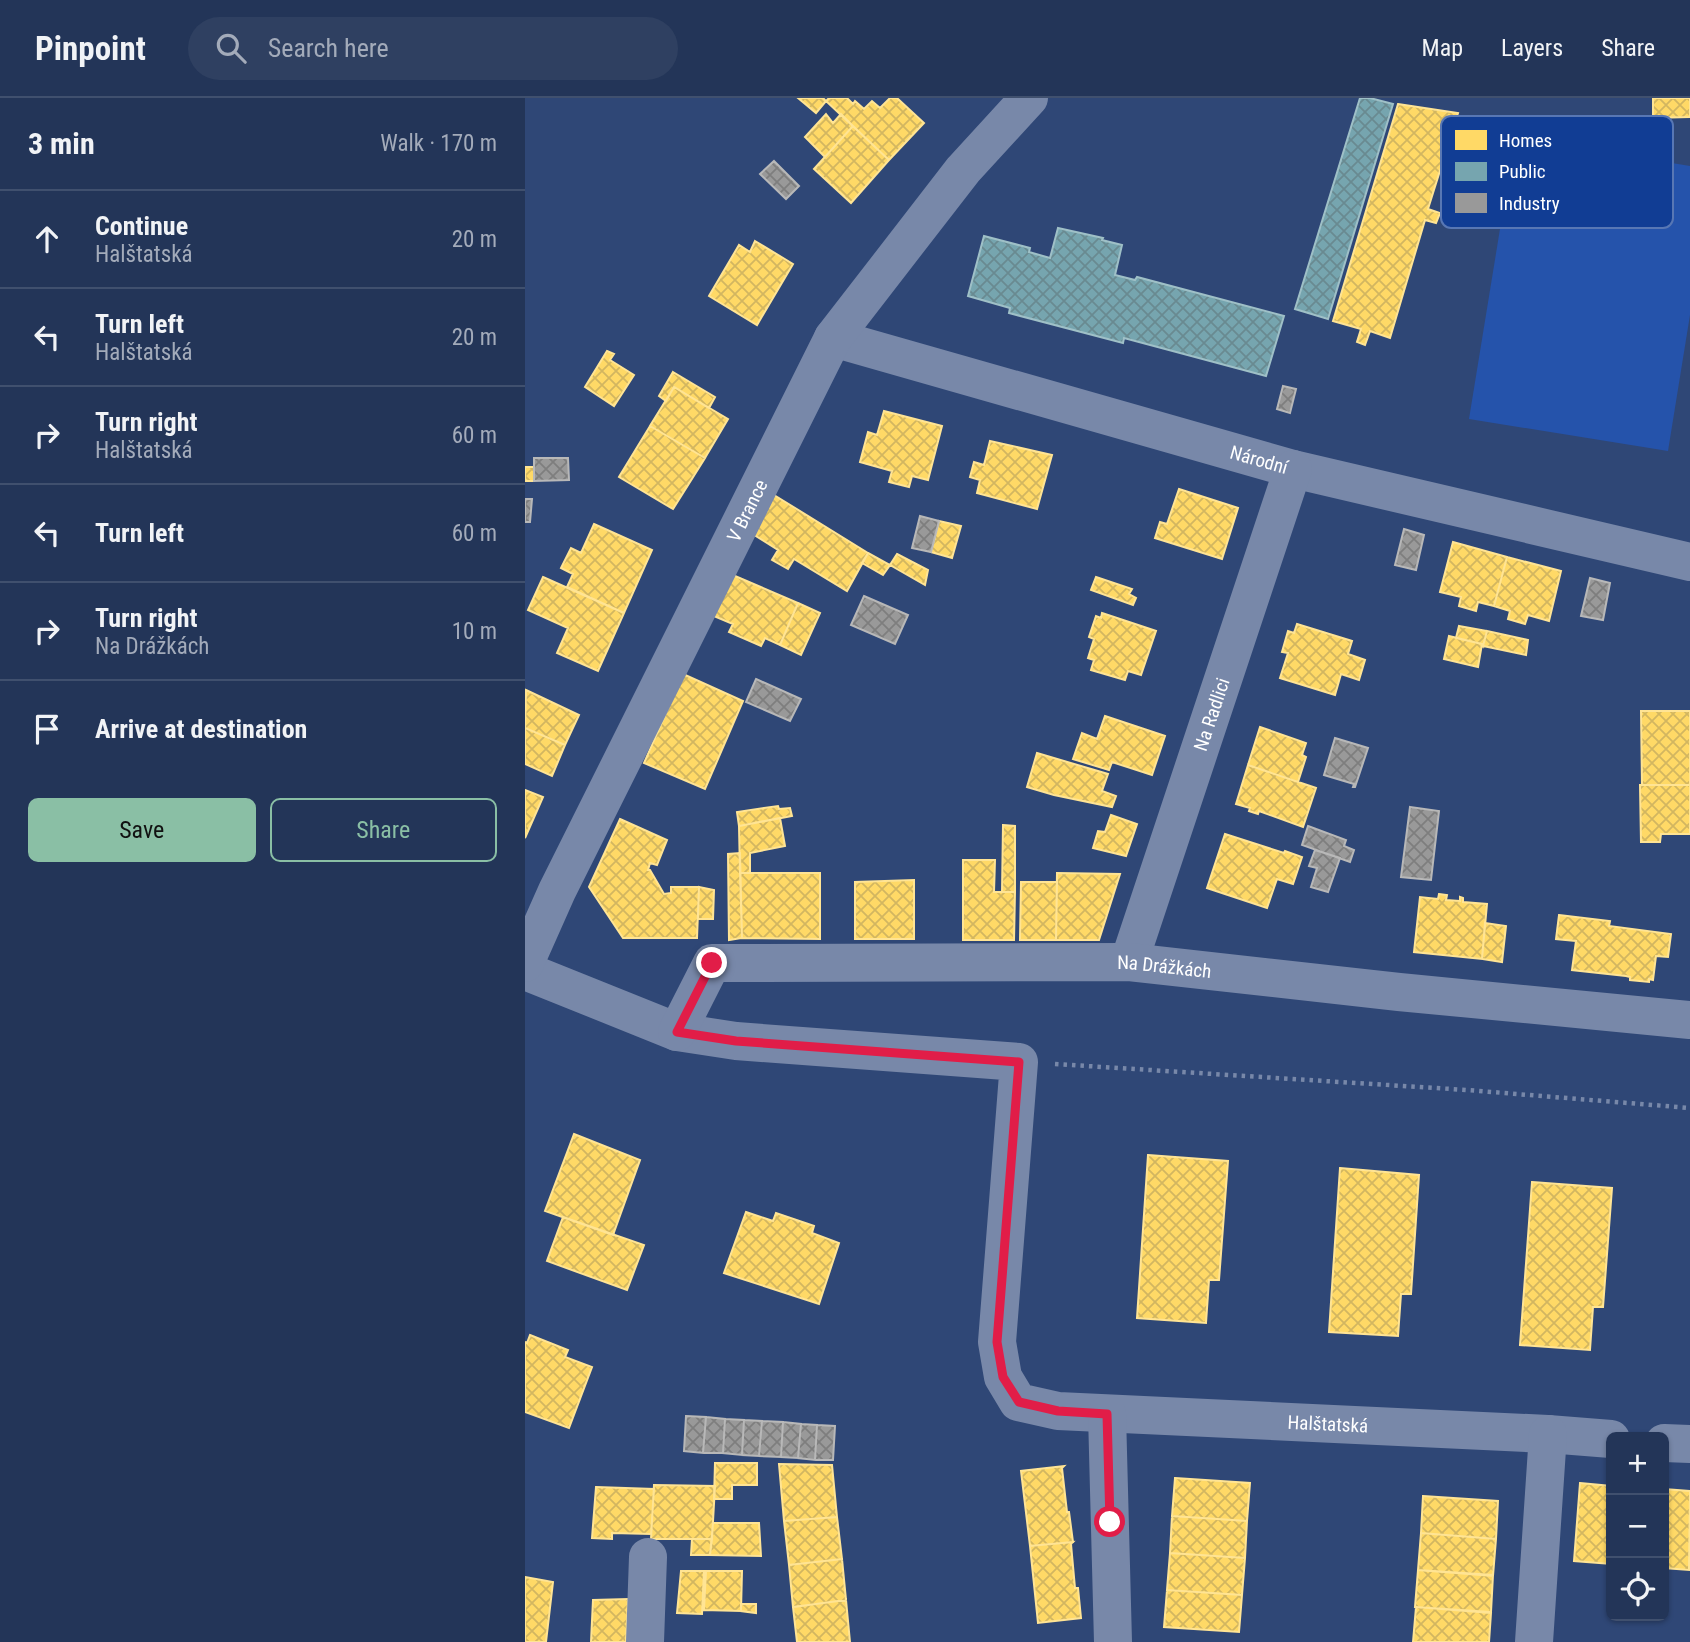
<!DOCTYPE html>
<meta charset="utf-8">
<style>
body{margin:0;font-family:"Roboto Condensed",sans-serif;background:#2f4061;color:#f1f3f6}
.controls{position:absolute;right:21px;bottom:21px;display:grid;overflow:hidden;border-radius:10px;box-shadow:0 2px 5px #0004}
.controls button{width:63px;height:63px;display:grid;place-items:center;padding:0;border:0;border-bottom:2px solid #40506e;background:#233558;color:#f1f3f6;font:35px sans-serif}
.stop{position:absolute;width:21px;height:21px;margin:-16px;border:5px solid #e11d48;border-radius:50%;background:#fff}
.stop.end{background:#e11d48;border-color:#fff;box-shadow:0 2px 7px #0008}
.list{margin:0;padding:0;list-style:none}
h2{display:flex;justify-content:space-between;align-items:center;height:91px;margin:0;padding:0 28px;font-size:30px}
h2 small{font-size:23px;font-weight:400;color:#a3abba}
.list li{display:grid;grid-template-columns:46px 1fr auto;gap:21px;align-items:center;box-sizing:border-box;height:98px;padding:0 28px;border-top:2px solid #40506e}
.list b{display:block;font-size:26px;white-space:nowrap}
.list p{margin:0;font-size:23px;white-space:nowrap;color:#a3abba}
.list em{font-size:23px;font-style:normal;color:#a3abba}
.actions{display:flex;gap:14px;padding:21px 28px}
.actions a{flex:1;padding:16px 0;border:2px solid #8abfa5;border-radius:10px;text-align:center;font-size:24px;color:#8abfa5}
.actions .main{background:#8abfa5;color:#111}
.icon{flex:none;width:38px;height:38px;fill:none;stroke:currentColor;stroke-width:2;stroke-linecap:round;stroke-linejoin:round}
.map{position:relative;flex:none;width:1165px;height:1544px;overflow:hidden}
header{display:flex;align-items:center;gap:42px;box-sizing:border-box;height:98px;padding:0 35px;background:#233558;border-bottom:2px solid #40506e}
header strong{font-size:33px}
nav{display:flex;gap:38px;margin-inline-start:auto;font-size:24px}
.search{width:490px;height:63px;background:#2f4061;display:flex;align-items:center;gap:18px;box-sizing:border-box;padding:0 24px;border-radius:38px;color:#a3abba;font-size:26px}
main{display:flex}
aside{flex:1;background:#233558}
.map>svg:first-child{display:block}
.green{fill:#2553ab}
.homes{fill:url(#homes-cross-hatch);stroke:#ffe494;stroke-width:2}
.public{fill:url(#public-cross-hatch);stroke:#9fc0c7;stroke-width:2}
.industry{fill:url(#industry-cross-hatch);stroke:#b8b8b8;stroke-width:2}
.lines{fill:none;stroke-linecap:round;stroke-linejoin:round}
.path{stroke:#7888a9;stroke-width:4.5;stroke-dasharray:3.5 5;stroke-linecap:butt}
.minor{stroke:#7888a9;stroke-width:38}
.tertiary{stroke:#7888a9;stroke-width:38}
.route{stroke:#e11d48;stroke-width:9}
.labels{text-anchor:middle;stroke-width:7;stroke-linejoin:round;paint-order:stroke}
.street-label{font-size:19px;fill:#fff;stroke:#113d94}
.key{fill:#113d94;stroke:#5877b4;stroke-width:2}
.key-label{font-size:19px;fill:#fff}
</style>
<header>
<strong>Pinpoint</strong>
<div class="search"><svg class="icon" aria-label="search" viewBox="0 0 24 24"><circle cx="10" cy="10" r="6"/><path d="M15 15l6 6"/></svg>Search here</div>
<nav><a>Map</a><a>Layers</a><a>Share</a></nav>
</header>
<main>
<aside>
<h2>3 min<small>Walk · 170 m</small></h2>
<ul class="list">
<li><svg class="icon" aria-label="ahead" viewBox="0 0 24 24"><path d="M12 20V5M6 11l6-6 6 6"/></svg><div><b>Continue</b><p>Halštatská</p></div><em>20 m</em></li>
<li><svg class="icon" aria-label="left" viewBox="0 0 24 24"><path d="M17 20v-9H6M10 6l-5 5 5 5"/></svg><div><b>Turn left</b><p>Halštatská</p></div><em>20 m</em></li>
<li><svg class="icon" aria-label="right" viewBox="0 0 24 24"><path d="M7 20v-9h11M14 6l5 5-5 5"/></svg><div><b>Turn right</b><p>Halštatská</p></div><em>60 m</em></li>
<li><svg class="icon" aria-label="left" viewBox="0 0 24 24"><path d="M17 20v-9H6M10 6l-5 5 5 5"/></svg><div><b>Turn left</b></div><em>60 m</em></li>
<li><svg class="icon" aria-label="right" viewBox="0 0 24 24"><path d="M7 20v-9h11M14 6l5 5-5 5"/></svg><div><b>Turn right</b><p>Na Drážkách</p></div><em>10 m</em></li>
<li><svg class="icon" aria-label="arrive" viewBox="0 0 24 24"><path d="M6 21V4h12l-3 4 3 4H6"/></svg><div><b>Arrive at destination</b></div></li>
</ul>
<div class="actions"><a class="main">Save</a><a>Share</a></div>
</aside>
<div class="map">
<svg width="1165" height="1544" viewBox="0 0 1165 1544">
<defs>
<pattern id="homes-cross-hatch" width="8" height="8" patternUnits="userSpaceOnUse" patternTransform="scale(1.75)"><rect width="8" height="8" fill="#ffd966"/><path d="M0 0l8 8M0 8l8-8" fill="none" stroke="#d2b660"/></pattern>
<pattern id="public-cross-hatch" width="8" height="8" patternUnits="userSpaceOnUse" patternTransform="scale(1.75)"><rect width="8" height="8" fill="#76a5af"/><path d="M0 0l8 8M0 8l8-8" fill="none" stroke="#698a91"/></pattern>
<pattern id="industry-cross-hatch" width="8" height="8" patternUnits="userSpaceOnUse" patternTransform="scale(1.75)"><rect width="8" height="8" fill="#999"/><path d="M0 0l8 8M0 8l8-8" fill="none" stroke="#7e7e7e"/></pattern>
</defs>
<rect width="100%" height="100%" fill="#2f4776"/>
<!-- green -->
<path class="green" d="M 990,39 L 1165,68 L 1165,217 L 1143,353 L 944,321 Z"/>
<!-- homes -->
<path class="homes" d="M 273,0 L 298,0 L 301,3 L 291,15 Z
M 304,0 L 322,0 L 328,6 L 330,3 L 339,11 L 347,3 L 355,10 L 365,0 L 372,0 L 399,25 L 364,62 L 301,3 Z
M 1128,0 L 1165,0 L 1165,19 L 1128,20 Z
M 873,6 L 933,15 L 903,111 L 915,115 L 911,125 L 900,122 L 865,240 L 845,233 L 840,247 L 832,244 L 836,231 L 808,223 Z
M 301,16 L 308,25 L 316,16 L 328,28 L 300,59 L 280,39 Z
M 328,28 L 364,62 L 326,105 L 289,71 Z
M 230,143 L 268,166 L 232,227 L 184,198 L 214,147 L 225,154 Z
M 82,253 L 89,256 L 85,262 L 109,277 L 89,308 L 60,289 Z
M 148,274 L 190,299 L 184,310 L 149,289 L 141,303 L 134,298 Z
M 149,289 L 203,321 L 180,360 L 125,328 Z
M 359,313 L 417,328 L 403,382 L 387,378 L 384,389 L 364,384 L 367,373 L 335,364 L 343,334 L 352,337 Z
M 125,328 L 180,360 L 148,411 L 94,379 Z
M 465,343 L 527,357 L 512,411 L 452,395 L 455,382 L 445,379 L 449,364 L 459,367 Z
M 0,369 L 9,369 L 9,383 L 0,383 Z
M 654,391 L 713,410 L 697,461 L 630,440 L 635,424 L 642,426 Z
M 249,397 L 343,455 L 322,493 L 269,461 L 263,471 L 247,462 L 253,452 L 226,435 Z
M 414,423 L 436,428 L 427,460 L 406,454 Z
M 69,426 L 127,452 L 99,515 L 42,489 L 48,476 L 36,470 L 46,450 L 56,455 Z
M 928,444 L 982,459 L 969,508 L 953,504 L 951,513 L 934,508 L 936,499 L 915,494 Z
M 343,455 L 365,467 L 358,477 L 337,465 Z
M 372,456 L 403,472 L 400,487 L 365,467 Z
M 982,459 L 1036,473 L 1024,523 L 1003,517 L 1000,526 L 983,521 L 985,513 L 969,508 Z
M 203,475 L 273,505 L 255,547 L 240,540 L 236,548 L 204,534 L 208,526 L 184,516 Z
M 18,479 L 99,515 L 73,573 L 32,555 L 43,530 L 3,512 Z
M 571,479 L 607,491 L 604,496 L 611,500 L 608,507 L 566,492 Z
M 273,505 L 295,515 L 276,557 L 255,547 Z
M 577,515 L 631,533 L 616,577 L 603,573 L 600,582 L 566,572 L 569,562 L 563,560 L 569,541 L 564,539 L 571,518 L 576,520 Z
M 772,526 L 827,543 L 823,556 L 840,562 L 834,582 L 816,576 L 810,597 L 755,580 L 763,555 L 757,554 L 763,533 L 769,535 Z
M 934,528 L 962,533 L 958,548 L 957,546 L 931,540 Z
M 962,533 L 1003,542 L 1001,557 L 958,548 Z
M 924,538 L 957,546 L 953,569 L 919,561 Z
M 158,576 L 218,603 L 180,691 L 119,665 Z
M 1,592 L 54,617 L 40,647 L 0,630 Z
M 1116,613 L 1165,613 L 1165,687 L 1117,687 Z
M 580,618 L 640,638 L 627,677 L 587,664 L 584,672 L 548,661 L 557,635 L 572,641 Z
M 735,629 L 781,645 L 777,657 L 781,659 L 773,684 L 723,667 Z
M 0,630 L 40,647 L 27,678 L 0,666 Z
M 512,655 L 583,676 L 577,693 L 591,698 L 587,709 L 529,697 L 502,689 Z
M 723,667 L 791,690 L 778,729 L 734,713 L 733,716 L 724,713 L 725,710 L 711,706 Z
M 1115,687 L 1165,687 L 1165,736 L 1136,736 L 1135,744 L 1116,744 Z
M 0,692 L 18,699 L 0,740 Z
M 253,708 L 254,711 L 265,710 L 267,718 L 214,728 L 212,714 Z
M 586,717 L 612,726 L 601,758 L 568,750 L 573,733 L 580,734 Z
M 255,720 L 260,748 L 225,755 L 225,775 L 215,775 L 214,728 Z
M 95,721 L 142,742 L 132,767 L 125,765 L 123,772 L 125,772 L 139,796 L 146,795 L 146,789 L 174,789 L 172,840 L 98,840 L 64,789 Z
M 478,727 L 490,728 L 490,794 L 477,794 Z
M 700,736 L 759,755 L 760,753 L 777,759 L 768,786 L 752,781 L 742,810 L 682,790 Z
M 215,755 L 217,840 L 204,842 L 203,756 Z
M 438,762 L 470,762 L 469,794 L 490,794 L 489,842 L 438,842 Z
M 215,775 L 295,775 L 295,841 L 217,840 Z
M 532,775 L 595,776 L 574,842 L 531,842 Z
M 389,782 L 389,841 L 330,841 L 330,784 Z
M 496,784 L 532,784 L 531,842 L 495,842 Z
M 174,789 L 189,792 L 188,821 L 173,821 Z
M 914,796 L 922,797 L 921,802 L 935,803 L 935,799 L 938,800 L 938,804 L 962,806 L 957,861 L 889,854 L 895,799 L 913,801 Z
M 1034,817 L 1085,823 L 1084,828 L 1146,836 L 1143,859 L 1131,858 L 1128,882 L 1124,881 L 1124,884 L 1105,882 L 1105,879 L 1101,878 L 1047,872 L 1051,843 L 1031,841 Z
M 960,825 L 981,828 L 977,864 L 957,861 Z
M 49,1036 L 115,1062 L 88,1137 L 20,1113 Z
M 623,1057 L 703,1063 L 694,1182 L 684,1182 L 681,1225 L 612,1220 Z
M 815,1070 L 894,1077 L 886,1196 L 876,1196 L 873,1238 L 804,1234 Z
M 1007,1084 L 1087,1090 L 1078,1209 L 1068,1209 L 1065,1252 L 995,1247 Z
M 221,1114 L 248,1123 L 251,1115 L 289,1128 L 287,1135 L 314,1145 L 294,1206 L 199,1175 Z
M 38,1119 L 119,1147 L 102,1192 L 22,1163 Z
M 5,1237 L 43,1252 L 40,1259 L 67,1269 L 44,1330 L 0,1314 L 0,1244 L 2,1245 Z
M 190,1365 L 232,1365 L 232,1387 L 207,1387 L 207,1401 L 189,1401 Z
M 254,1366 L 307,1367 L 312,1419 L 259,1423 Z
M 539,1368 L 537,1370 L 542,1414 L 544,1414 L 548,1444 L 505,1448 L 496,1373 Z
M 650,1380 L 725,1385 L 722,1423 L 647,1418 Z
M 1055,1385 L 1086,1388 L 1086,1466 L 1049,1463 Z
M 129,1387 L 190,1388 L 187,1441 L 126,1441 Z
M 71,1389 L 129,1391 L 126,1436 L 87,1435 L 87,1441 L 67,1440 Z
M 1139,1391 L 1165,1393 L 1164,1472 L 1139,1470 Z
M 898,1398 L 973,1403 L 971,1441 L 896,1435 Z
M 647,1418 L 722,1423 L 720,1460 L 645,1455 Z
M 312,1419 L 317,1461 L 264,1467 L 259,1423 Z
M 188,1425 L 234,1425 L 236,1458 L 185,1457 Z
M 896,1435 L 971,1441 L 968,1478 L 893,1472 Z
M 167,1441 L 187,1441 L 185,1457 L 166,1457 Z
M 548,1444 L 546,1446 L 550,1490 L 553,1490 L 556,1520 L 513,1525 L 505,1448 Z
M 645,1455 L 720,1460 L 717,1497 L 642,1492 Z
M 317,1461 L 321,1502 L 268,1509 L 264,1467 Z
M 893,1472 L 968,1477 L 966,1514 L 890,1509 Z
M 156,1473 L 179,1473 L 177,1516 L 152,1515 Z
M 181,1473 L 217,1473 L 216,1513 L 179,1512 Z
M 0,1479 L 28,1484 L 21,1544 L 0,1544 Z
M 642,1492 L 717,1497 L 714,1534 L 639,1529 Z
M 103,1501 L 101,1544 L 66,1544 L 68,1502 Z
M 321,1502 L 325,1544 L 272,1544 L 268,1509 Z
M 216,1506 L 231,1506 L 231,1515 L 216,1513 Z
M 891,1509 L 966,1515 L 964,1544 L 888,1544 Z"/>
<!-- public -->
<path class="public" d="M 835,0 L 845,0 L 868,6 L 803,221 L 770,211 Z
M 533,130 L 578,140 L 577,142 L 597,147 L 590,177 L 610,182 L 612,179 L 759,218 L 741,278 L 599,240 L 598,245 L 484,215 L 485,210 L 443,198 L 459,138 L 505,150 L 504,154 L 525,160 Z"/>
<!-- industry -->
<path class="industry" d="M 249,63 L 274,88 L 261,101 L 235,76 Z
M 758,288 L 771,291 L 765,315 L 752,311 Z
M 9,360 L 43,360 L 44,382 L 9,383 Z
M 0,401 L 7,401 L 5,424 L 0,424 Z
M 395,418 L 414,423 L 406,454 L 387,450 Z
M 879,431 L 899,437 L 891,472 L 870,467 Z
M 1065,480 L 1085,485 L 1078,522 L 1056,518 Z
M 339,498 L 383,517 L 370,546 L 326,527 Z
M 231,581 L 276,601 L 265,623 L 221,604 Z
M 810,640 L 843,650 L 830,689 L 828,689 L 829,686 L 799,677 Z
M 885,709 L 914,713 L 906,782 L 876,779 Z
M 783,728 L 821,742 L 819,748 L 829,752 L 825,764 L 777,747 Z
M 790,752 L 815,760 L 803,794 L 786,789 L 792,770 L 784,768 Z
M 161,1318 L 181,1319 L 178,1355 L 159,1353 Z
M 181,1319 L 200,1321 L 198,1355 L 178,1355 Z
M 200,1321 L 219,1322 L 217,1357 L 198,1355 Z
M 219,1322 L 237,1323 L 234,1358 L 217,1357 Z
M 237,1323 L 258,1324 L 256,1359 L 234,1358 Z
M 258,1324 L 276,1326 L 273,1360 L 256,1359 Z
M 276,1326 L 292,1327 L 290,1362 L 273,1360 Z
M 292,1327 L 310,1328 L 308,1362 L 290,1362 Z"/>
<g class="lines">
<!-- path -->
<path class="path" d="M 530,966 L 942,992 L 1165,1010"/>
<!-- minor -->
<g class="minor">
<path id="s1" d="M 308,240 L 768,371 L 1165,464"/>
<path id="s2" d="M 604,864 L 768,371"/>
<path id="s3" d="M 0,873 L 152,934 L 211,943 L 494,964 L 472,1244 L 478,1279 L 493,1304 L 533,1313 L 1023,1336 L 1086,1341"/>
<path id="s4" d="M 152,934 L 187,865 L 604,864 L 874,894 L 1165,922"/>
<path d="M 582,1316 L 588,1544"/>
<path d="M 1139,1345 L 1165,1346"/>
<path d="M 120,1544 L 123,1459"/>
<path d="M 1009,1544 L 1023,1336"/>
</g>
<!-- tertiary -->
<path class="tertiary" id="s5" d="M 0,865 L 32,793 L 308,240 L 438,72 L 504,0"/>
</g>
<g class="lines">
<!-- route -->
<path class="route" d="M 187,865 L 152,934 L 211,943 L 494,964 L 472,1244 L 478,1279 L 494,1304 L 533,1313 L 582,1316 L 585,1424"/>
</g>
<g class="labels">
<!-- street labels -->
<g class="street-label">
<text dy="7" stroke="none"><textPath href="#s1" startOffset="443">Národní</textPath></text>
<text dy="7" stroke="none"><textPath href="#s5" startOffset="504">V Brance</textPath></text>
<text dy="7" stroke="none"><textPath href="#s2" startOffset="261">Na Radlici</textPath></text>
<text dy="7" stroke="none"><textPath href="#s4" startOffset="530">Na Drážkách</textPath></text>
<text dy="7" stroke="none"><textPath href="#s3" startOffset="1164">Halštatská</textPath></text>
</g>
</g>
<!-- legend -->
<rect x="916" y="18" width="232" height="112" rx="10" class="key"/>
<rect x="930" y="32" width="32" height="20" fill="#ffd966"/>
<rect x="930" y="64" width="32" height="19" fill="#76a5af"/>
<rect x="930" y="95" width="32" height="20" fill="#999"/>
<g class="key-label">
<text x="974" y="49">Homes</text>
<text x="974" y="80">Public</text>
<text x="974" y="112">Industry</text>
</g>
</svg>
<div class="controls">
<button>+</button>
<button>−</button>
<button><svg class="icon" aria-label="locate" viewBox="0 0 24 24"><circle cx="12" cy="12" r="6"/><path d="M12 2v4M12 18v4M2 12h4M18 12h4"/></svg></button>
</div>
<div class="stop" style="left:585px;top:1424px"></div>
<div class="stop end" style="left:187px;top:865px"></div>
</div>
</main>
